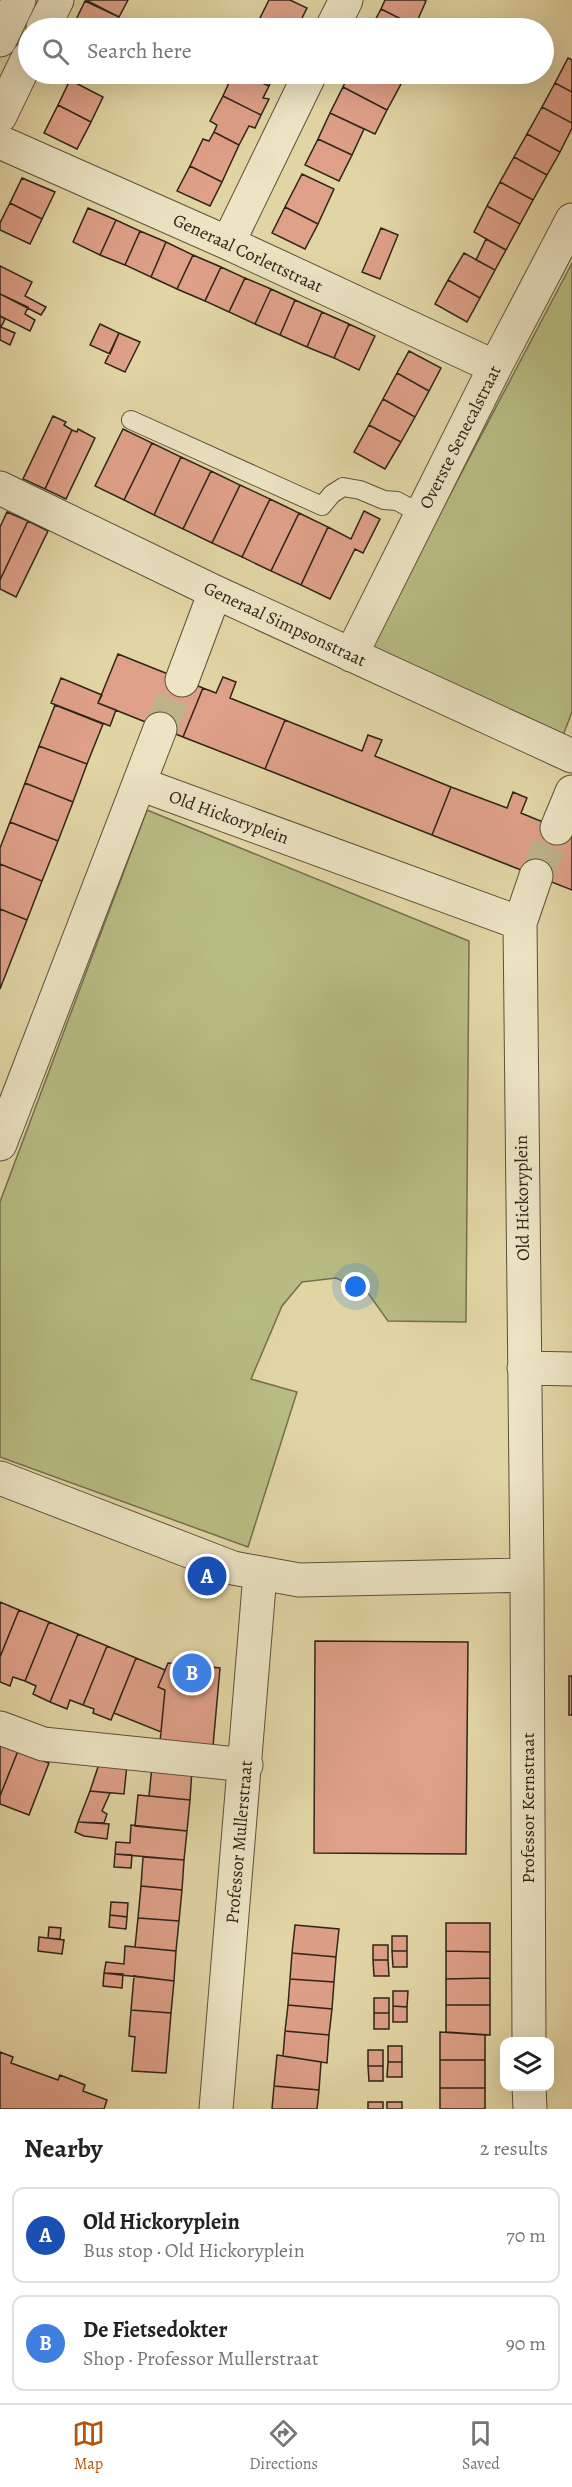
<!DOCTYPE html>
<meta charset="utf-8">
<style>
body{margin:0;font-family:Alegreya,serif;background:#f2f2f2;color:#222}
.controls{position:absolute;right:18px;bottom:18px;display:grid;overflow:hidden;border-radius:12px;box-shadow:0 6px 24px #0002}
.controls button{width:54px;height:54px;display:grid;place-items:center;padding:0;border:0;border-bottom:2px solid #e0e0e0;background:#fff;color:#222;font:30px sans-serif}
.you{position:absolute;left:356px;top:1287px;width:21px;height:21px;margin:-15px;border:4px solid #fff;border-radius:50%;background:#1a73e8;box-shadow:0 0 0 9px #1a73e833}
.badge{display:grid;place-items:center;width:39px;height:39px;border-radius:50%;background:#b45309;color:#fff;font-size:20px;font-weight:700}
.pin{position:absolute;translate:-50% -50%;border:3px solid #fff;box-shadow:0 2px 6px #0006}
.list{margin:0;padding:0;list-style:none}
h2{display:flex;justify-content:space-between;align-items:center;height:78px;margin:0;padding:0 24px;font-size:26px}
h2 small{font-size:20px;font-weight:400;color:#767676}
.list li{display:grid;grid-template-columns:39px 1fr auto;gap:18px;align-items:center;box-sizing:border-box;height:96px;margin:0 12px 12px;padding:0 12px;border:2px solid #e0e0e0;border-radius:12px}
.list b{display:block;font-size:22px;white-space:nowrap}
.list p{margin:0;font-size:20px;white-space:nowrap;color:#767676}
.list em{font-size:20px;font-style:normal;color:#767676}
.icon{flex:none;width:33px;height:33px;fill:none;stroke:currentColor;stroke-width:2;stroke-linecap:round;stroke-linejoin:round}
.map{position:relative;flex:none;width:572px;height:2109px;overflow:hidden}
.search{position:absolute;background:#fff;box-shadow:0 6px 24px #0002;left:18px;right:18px;top:18px;height:66px;display:flex;align-items:center;gap:15px;box-sizing:border-box;padding:0 21px;border-radius:33px;color:#767676;font-size:22px}
.sheet{height:294px;background:#fff}
nav{display:flex;justify-content:space-around;align-items:center;box-sizing:border-box;height:84px;border-top:2px solid #e0e0e0;background:#fff;font-size:16px;color:#767676}
nav a{display:grid;justify-items:center;gap:3px}
nav .on{color:#b45309}
.map>svg:first-child{display:block}
.green{fill:#b7bc83;stroke:#73704e;stroke-width:1.5}
.building{fill:#dea088;stroke:#2f2519;stroke-width:1.5}
.lines{fill:none;stroke-linecap:round;stroke-linejoin:round}
.street-tunnel{stroke:#beb288;stroke-width:33;stroke-dasharray:33 16;stroke-linecap:butt}
.lane-casing{stroke:#5c513c;stroke-width:20}
.street-casing{stroke:#5c513c;stroke-width:35}
.lane{stroke:#ece4c4;stroke-width:18}
.street{stroke:#ece4c4;stroke-width:33}
.labels{text-anchor:middle;stroke-width:4.5;stroke-linejoin:round;paint-order:stroke}
.street-label{font-size:18px;fill:#2f2519;stroke:#ece4c4}
</style>
<div class="map">
<svg width="572" height="2109" viewBox="0 0 572 2109">
<rect width="100%" height="100%" fill="#e2d5a4"/>
<filter id="stains"><feTurbulence type="fractalNoise" baseFrequency=".00333" numOctaves="4"/><feColorMatrix values="0 0 0 0 .2 0 0 0 0 .09 0 0 0 0 .02 0 0 0 .5 -.17"/></filter>
<radialGradient id="worn" r=".72"><stop offset=".6" stop-color="#630" stop-opacity="0"/><stop offset="1" stop-color="#630" stop-opacity=".3"/></radialGradient>
<!-- green -->
<path class="green" d="M 572,263 L 572,712 L 562,738 L 369,648 Z
M 147,810 L 469,941 L 466,1322 L 388,1321 L 368,1293 L 336,1278 L 302,1282 L 282,1306 L 251,1379 L 297,1392 L 248,1547 L 0,1457 L 0,1202 Z"/>
<!-- building -->
<path class="building" d="M 86,0 L 128,0 L 119,17 Z
M 269,0 L 290,0 L 307,8 L 297,28 L 277,28 L 259,20 Z
M 385,0 L 424,0 L 426,1 L 415,26 L 381,9 Z
M 85,1 L 119,17 L 114,28 L 72,28 Z
M 381,9 L 415,26 L 413,28 L 371,28 Z
M 259,20 L 277,28 L 255,28 Z
M 568,58 L 572,60 L 572,92 L 555,83 Z
M 233,74 L 242,74 L 269,86 L 263,98 L 269,99 L 261,115 L 223,96 Z
M 242,74 L 275,74 L 269,86 Z
M 349,74 L 381,74 L 401,84 L 387,110 L 343,87 Z
M 70,80 L 103,97 L 91,122 L 58,105 Z
M 555,83 L 572,92 L 572,123 L 542,107 Z
M 343,87 L 387,110 L 375,134 L 330,113 Z
M 223,96 L 261,115 L 255,128 L 249,126 L 239,145 L 214,132 L 217,125 L 210,121 Z
M 58,105 L 91,122 L 77,149 L 44,133 Z
M 542,107 L 572,123 L 572,128 L 560,152 L 527,134 Z
M 330,113 L 364,129 L 352,155 L 318,139 Z
M 214,132 L 239,145 L 222,182 L 190,166 L 203,139 L 209,141 Z
M 527,134 L 560,152 L 547,175 L 514,157 Z
M 318,139 L 352,155 L 339,181 L 305,165 Z
M 514,157 L 547,175 L 533,200 L 500,182 Z
M 190,166 L 222,182 L 210,206 L 177,191 Z
M 302,174 L 334,189 L 318,224 L 285,207 Z
M 22,178 L 55,192 L 42,219 L 10,203 Z
M 500,182 L 533,200 L 520,224 L 487,206 Z
M 10,203 L 42,219 L 30,244 L 0,230 L 0,223 Z
M 487,206 L 520,224 L 506,250 L 474,232 Z
M 285,207 L 318,224 L 305,249 L 272,233 Z
M 88,208 L 116,220 L 100,255 L 73,242 Z
M 116,220 L 140,231 L 125,265 L 100,255 Z
M 381,228 L 398,235 L 380,279 L 362,272 Z
M 140,231 L 166,242 L 151,277 L 125,265 Z
M 486,239 L 506,250 L 495,270 L 476,260 Z
M 166,242 L 193,255 L 177,289 L 151,277 Z
M 464,253 L 495,270 L 480,298 L 448,280 Z
M 193,255 L 221,267 L 205,301 L 177,289 Z
M 0,266 L 32,282 L 25,296 L 46,307 L 41,315 L 0,294 Z
M 221,267 L 245,278 L 229,312 L 205,301 Z
M 245,278 L 271,289 L 255,324 L 229,312 Z
M 448,280 L 480,298 L 467,322 L 435,304 Z
M 271,289 L 295,300 L 280,335 L 255,324 Z
M 0,294 L 28,307 L 25,314 L 35,320 L 30,331 L 0,316 Z
M 295,300 L 322,312 L 307,347 L 280,335 Z
M 322,312 L 349,324 L 334,358 L 307,347 Z
M 0,316 L 5,319 L 1,327 L 15,333 L 10,345 L 0,340 Z
M 100,324 L 119,333 L 110,354 L 90,345 Z
M 349,324 L 375,336 L 359,370 L 334,358 Z
M 119,333 L 140,342 L 125,372 L 105,363 Z
M 409,351 L 441,368 L 429,391 L 397,373 Z
M 397,373 L 429,391 L 415,417 L 383,399 Z
M 383,399 L 415,417 L 401,442 L 369,425 Z
M 53,416 L 66,422 L 64,425 L 72,430 L 45,489 L 23,479 Z
M 369,425 L 401,442 L 385,469 L 354,452 Z
M 78,429 L 95,438 L 66,499 L 45,489 L 72,430 L 77,432 Z
M 123,429 L 152,443 L 124,500 L 95,486 Z
M 152,443 L 181,457 L 154,515 L 124,500 Z
M 181,457 L 211,471 L 183,529 L 154,515 Z
M 211,471 L 240,485 L 212,543 L 183,529 Z
M 240,485 L 270,499 L 242,557 L 212,543 Z
M 270,499 L 299,513 L 271,571 L 242,557 Z
M 364,511 L 380,519 L 363,553 L 355,549 L 330,599 L 301,585 L 328,527 L 351,539 Z
M 7,512 L 28,521 L 0,580 L 0,527 Z
M 299,513 L 328,527 L 301,585 L 271,571 Z
M 28,521 L 48,531 L 16,597 L 0,589 L 0,580 Z
M 118,654 L 203,688 L 183,737 L 98,703 Z
M 223,677 L 236,682 L 230,698 L 285,720 L 265,769 L 183,737 L 203,688 L 216,693 Z
M 61,678 L 102,695 L 98,703 L 116,710 L 110,726 L 51,703 Z
M 55,705 L 103,724 L 87,764 L 39,746 Z
M 285,720 L 362,751 L 368,735 L 382,740 L 375,756 L 451,787 L 432,835 L 265,769 Z
M 39,746 L 87,764 L 73,802 L 25,783 Z
M 25,783 L 73,802 L 58,841 L 10,822 Z
M 451,787 L 507,808 L 513,792 L 527,798 L 521,813 L 572,834 L 572,890 L 432,835 Z
M 10,822 L 58,841 L 42,881 L 0,864 L 0,848 Z
M 0,864 L 42,881 L 27,920 L 0,909 Z
M 0,909 L 27,920 L 0,989 Z
M 0,1602 L 19,1610 L 0,1657 Z
M 19,1610 L 49,1622 L 25,1681 L 13,1677 L 10,1686 L 0,1682 L 0,1657 Z
M 49,1622 L 78,1634 L 50,1702 L 33,1694 L 36,1686 L 25,1681 Z
M 78,1634 L 107,1646 L 83,1705 L 70,1700 L 67,1709 L 50,1702 Z
M 315,1641 L 468,1642 L 466,1854 L 314,1853 Z
M 107,1646 L 136,1658 L 111,1720 L 93,1713 L 94,1709 L 83,1705 Z
M 136,1658 L 165,1670 L 158,1687 L 165,1690 L 161,1732 L 114,1713 Z
M 168,1663 L 220,1668 L 213,1746 L 160,1742 L 165,1690 L 158,1687 Z
M 569,1676 L 572,1676 L 572,1715 L 569,1715 Z
M 0,1744 L 18,1751 L 0,1796 Z
M 18,1751 L 49,1763 L 29,1815 L 0,1804 L 0,1796 Z
M 100,1761 L 127,1764 L 124,1794 L 90,1791 Z
M 152,1766 L 192,1770 L 190,1800 L 149,1796 Z
M 90,1791 L 110,1793 L 102,1811 L 107,1814 L 104,1823 L 78,1822 Z
M 138,1795 L 190,1800 L 187,1831 L 135,1826 Z
M 78,1822 L 109,1824 L 107,1839 L 84,1836 L 75,1832 Z
M 131,1825 L 187,1831 L 184,1860 L 115,1854 L 116,1842 L 130,1843 Z
M 115,1854 L 132,1855 L 131,1868 L 114,1867 Z
M 143,1857 L 184,1860 L 182,1890 L 141,1886 Z
M 141,1886 L 182,1890 L 179,1921 L 138,1918 Z
M 111,1902 L 128,1903 L 127,1917 L 110,1915 Z
M 110,1915 L 127,1917 L 126,1929 L 109,1927 Z
M 138,1918 L 179,1921 L 176,1951 L 135,1947 Z
M 446,1923 L 490,1923 L 490,1952 L 446,1951 Z
M 295,1925 L 339,1929 L 336,1957 L 292,1953 Z
M 49,1927 L 61,1928 L 60,1939 L 48,1938 Z
M 392,1936 L 407,1936 L 407,1951 L 392,1951 Z
M 39,1937 L 64,1940 L 62,1954 L 38,1951 Z
M 373,1945 L 388,1945 L 388,1960 L 373,1960 Z
M 125,1946 L 176,1951 L 174,1981 L 104,1973 L 106,1962 L 124,1964 Z
M 392,1951 L 407,1951 L 407,1967 L 393,1967 Z
M 446,1951 L 490,1952 L 490,1978 L 446,1979 Z
M 292,1953 L 336,1957 L 334,1982 L 290,1979 Z
M 373,1960 L 388,1960 L 389,1976 L 374,1976 Z
M 104,1973 L 123,1974 L 122,1988 L 103,1986 Z
M 134,1976 L 174,1981 L 171,2013 L 131,2010 Z
M 490,1978 L 490,2005 L 446,2005 L 446,1979 Z
M 290,1979 L 334,1982 L 332,2009 L 288,2005 Z
M 393,1991 L 408,1991 L 407,2007 L 393,2006 Z
M 374,1998 L 389,1998 L 389,2013 L 374,2013 Z
M 288,2005 L 332,2009 L 329,2035 L 285,2031 Z
M 446,2005 L 490,2005 L 490,2035 L 446,2032 Z
M 393,2006 L 407,2007 L 407,2022 L 393,2022 Z
M 131,2010 L 171,2013 L 166,2073 L 132,2071 L 135,2037 L 129,2036 Z
M 374,2013 L 389,2013 L 389,2029 L 374,2029 Z
M 285,2031 L 329,2035 L 327,2063 L 283,2056 Z
M 440,2032 L 485,2035 L 485,2060 L 440,2060 Z
M 388,2046 L 402,2046 L 402,2062 L 388,2062 Z
M 368,2050 L 383,2050 L 383,2066 L 368,2066 Z
M 0,2052 L 13,2057 L 11,2063 L 58,2080 L 60,2075 L 85,2085 L 83,2091 L 107,2100 L 104,2109 L 0,2109 Z
M 277,2055 L 321,2062 L 319,2090 L 274,2086 Z
M 440,2060 L 485,2060 L 485,2088 L 440,2088 Z
M 388,2062 L 402,2062 L 402,2077 L 387,2077 Z
M 368,2066 L 383,2066 L 383,2081 L 369,2081 Z
M 274,2086 L 319,2090 L 317,2109 L 272,2109 Z
M 440,2088 L 485,2088 L 485,2109 L 440,2109 Z
M 368,2102 L 383,2102 L 383,2109 L 368,2109 Z
M 387,2102 L 402,2102 L 402,2109 L 387,2109 Z"/>
<g class="lines">
<!-- street-tunnel -->
<path class="street-tunnel" d="M 160,729 L 182,680
M 536,876 L 557,828"/>
<defs>
<path id="lane" d="M 131,420 L 322,506 L 332,494 L 343,487 L 360,490 L 384,500 L 397,501 L 421,514"/>
<path id="street" d="M 43,28 L 57,0
M 332,28 L 346,0
M 0,40 L 19,0
M 0,116 L 28,58
M 0,142 L 228,243 L 495,367
M 228,243 L 310,74
M 0,488 L 215,592 L 572,756
M 351,655 L 495,367 L 572,220
M 182,680 L 215,592
M 140,784 L 520,923
M 557,828 L 572,792
M 0,1144 L 160,729
M 524,1368 L 572,1369
M 0,1478 L 233,1568 L 299,1580 L 527,1575
M 0,1728 L 43,1744 L 246,1765
M 529,2042 L 527,1575 L 520,923 L 536,876
M 529,2086 L 530,2109
M 216,2109 L 260,1574"/>
</defs>
<!-- lane casing -->
<use href="#lane" class="lane-casing"/>
<!-- street casing -->
<use href="#street" class="street-casing"/>
<!-- lane -->
<use href="#lane" class="lane"/>
<!-- street -->
<use href="#street" class="street"/>
</g>
<g class="labels">
<!-- street labels -->
<g class="street-label">
<text transform="translate(248 253) rotate(25)" y="6">Generaal Corlettstraat</text>
<text transform="translate(460 437) rotate(-63)" y="6">Overste Senecalstraat</text>
<text transform="translate(285 624) rotate(25)" y="6">Generaal Simpsonstraat</text>
<text transform="translate(229 817) rotate(20)" y="6">Old Hickoryplein</text>
<text transform="translate(522 1198) rotate(-91)" y="6">Old Hickoryplein</text>
<text transform="translate(528 1808) rotate(-90)" y="6">Professor Kernstraat</text>
<text transform="translate(239 1842) rotate(-85)" y="6">Professor Mullerstraat</text>
</g>
</g>
<rect width="100%" height="100%" filter="url(#stains)"/>
<rect width="100%" height="100%" fill="url(#worn)"/>
</svg>
<div class="controls">
<button><svg class="icon" aria-label="layers" viewBox="0 0 24 24"><path d="M12 4l9 5-9 5-9-5zM3 14l9 5 9-5"/></svg></button>
</div>
<div class="you"></div>
<div class="pin badge" style="left:207px;top:1576px;background:#1a4fb4">A</div>
<div class="pin badge" style="left:192px;top:1673px;background:#3f7fe0">B</div>
<div class="search"><svg class="icon" aria-label="search" viewBox="0 0 24 24"><circle cx="10" cy="10" r="6"/><path d="M15 15l6 6"/></svg>Search here</div>
</div>
<section class="sheet">
<h2>Nearby<small>2 results</small></h2>
<ul class="list">
<li><span class="badge" style="background:#1a4fb4">A</span><div><b>Old Hickoryplein</b><p>Bus stop · Old Hickoryplein</p></div><em>70 m</em></li>
<li><span class="badge" style="background:#3f7fe0">B</span><div><b>De Fietsedokter</b><p>Shop · Professor Mullerstraat</p></div><em>90 m</em></li>
</ul>
</section>
<nav>
<a class="on"><svg class="icon" aria-label="map" viewBox="0 0 24 24"><path d="M3 6l6-2 6 2 6-2v14l-6 2-6-2-6 2zM9 4v14M15 6v14"/></svg>Map</a>
<a><svg class="icon" aria-label="directions" viewBox="0 0 24 24"><path d="M12 3l9 9-9 9-9-9zM9 14v-3h6M13 9l2 2-2 2"/></svg>Directions</a>
<a><svg class="icon" aria-label="saved" viewBox="0 0 24 24"><path d="M7 4h10v16l-5-4-5 4z"/></svg>Saved</a>
</nav>
